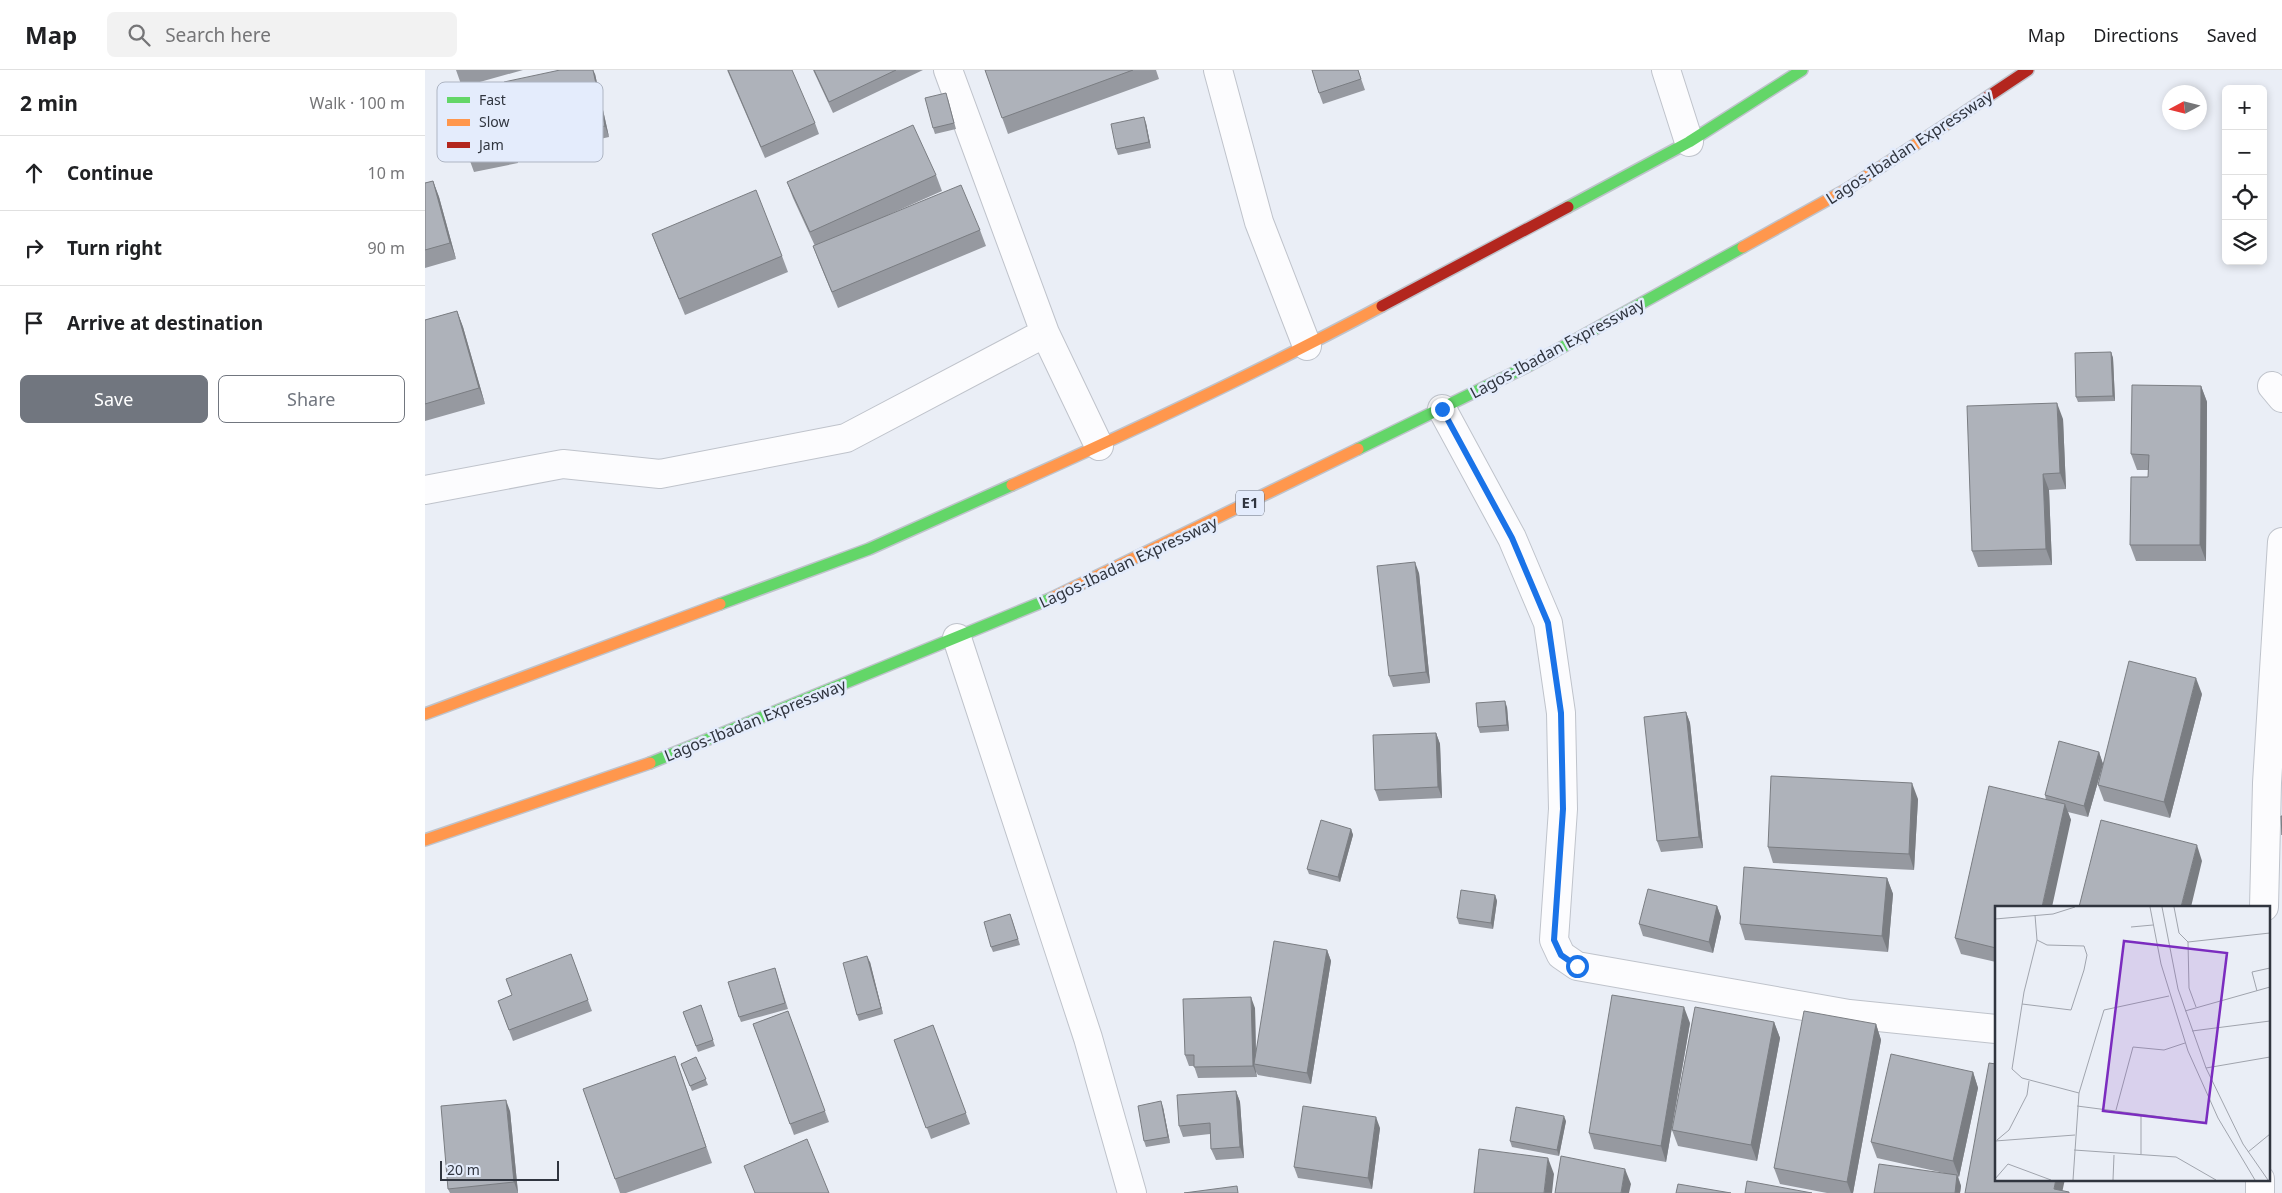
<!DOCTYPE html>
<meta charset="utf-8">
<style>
body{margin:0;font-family:"Noto Sans",sans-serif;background:#f2f2f2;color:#202124}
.controls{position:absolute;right:15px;top:15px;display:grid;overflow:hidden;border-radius:8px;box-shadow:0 2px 8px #0003}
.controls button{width:45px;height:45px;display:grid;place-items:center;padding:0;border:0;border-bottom:1px solid #e0e0e0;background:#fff;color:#202124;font:25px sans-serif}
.compass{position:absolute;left:1737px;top:15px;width:45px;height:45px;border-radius:50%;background:#fff;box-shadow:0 2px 8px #0003;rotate:263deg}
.scale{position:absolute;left:15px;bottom:12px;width:119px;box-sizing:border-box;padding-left:5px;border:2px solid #30353f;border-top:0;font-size:14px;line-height:18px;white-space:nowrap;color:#30353f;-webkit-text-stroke:4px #e4ecfc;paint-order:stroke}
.stop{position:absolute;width:15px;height:15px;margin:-11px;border:4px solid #1a73e8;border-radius:50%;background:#fff}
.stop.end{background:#1a73e8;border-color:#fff;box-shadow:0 1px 5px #0008}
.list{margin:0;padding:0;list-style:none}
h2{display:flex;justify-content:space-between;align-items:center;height:65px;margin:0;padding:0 20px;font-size:21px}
h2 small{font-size:16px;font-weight:400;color:#757577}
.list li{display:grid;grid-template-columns:32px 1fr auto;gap:15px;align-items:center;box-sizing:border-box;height:75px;padding:0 20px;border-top:1px solid #e0e0e0}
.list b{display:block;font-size:19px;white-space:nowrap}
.list em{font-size:16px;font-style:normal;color:#757577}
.actions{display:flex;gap:10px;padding:15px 20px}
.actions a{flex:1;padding:11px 0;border:1px solid #71767f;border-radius:8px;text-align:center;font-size:18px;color:#71767f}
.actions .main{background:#71767f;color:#fff}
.icon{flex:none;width:28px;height:28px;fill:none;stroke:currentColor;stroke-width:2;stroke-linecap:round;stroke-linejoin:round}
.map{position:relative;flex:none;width:1857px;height:1123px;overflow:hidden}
header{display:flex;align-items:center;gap:30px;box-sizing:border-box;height:70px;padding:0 25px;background:#fff;border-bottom:1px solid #e0e0e0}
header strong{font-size:24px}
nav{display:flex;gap:28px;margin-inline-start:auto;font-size:18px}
.search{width:350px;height:45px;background:#f2f2f2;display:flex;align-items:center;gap:12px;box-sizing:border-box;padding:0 18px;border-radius:8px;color:#757577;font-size:19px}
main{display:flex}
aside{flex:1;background:#fff}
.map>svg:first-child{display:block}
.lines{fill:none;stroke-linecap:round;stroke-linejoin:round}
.street-casing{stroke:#bfc3cb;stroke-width:30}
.fast-casing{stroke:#bfc3cb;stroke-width:14}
.slow-casing{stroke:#bfc3cb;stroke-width:14}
.jam-casing{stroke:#bfc3cb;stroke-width:14}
.street{stroke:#fcfcfe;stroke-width:28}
.fast{stroke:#63d668;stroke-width:11}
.slow{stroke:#ff974d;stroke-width:11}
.jam{stroke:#b3261e;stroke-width:11}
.wall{fill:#9699a0}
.shaded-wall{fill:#7a7d82}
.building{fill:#aeb2ba;stroke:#7a7d82}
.route{stroke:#1a73e8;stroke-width:6}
.labels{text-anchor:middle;stroke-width:5;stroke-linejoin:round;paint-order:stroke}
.shield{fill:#e4ecfc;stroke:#666c78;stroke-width:1}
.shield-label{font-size:15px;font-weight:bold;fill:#30353f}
.street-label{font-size:16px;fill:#30353f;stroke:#e4ecfc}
.inset-road{fill:none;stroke:#a0a4ad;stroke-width:1}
.view{fill:#7b2cbf;fill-opacity:0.15;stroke:#7b2cbf;stroke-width:2.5}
.inset-edge{fill:none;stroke:#30353f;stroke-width:2.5}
.key{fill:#e4ecfc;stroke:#aeb5c3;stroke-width:1}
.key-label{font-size:14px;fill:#30353f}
</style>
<header>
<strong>Map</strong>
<div class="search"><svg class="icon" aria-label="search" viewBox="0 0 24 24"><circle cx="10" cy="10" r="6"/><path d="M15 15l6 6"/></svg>Search here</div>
<nav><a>Map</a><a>Directions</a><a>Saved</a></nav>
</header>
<main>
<aside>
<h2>2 min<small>Walk · 100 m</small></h2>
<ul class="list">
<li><svg class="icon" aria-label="ahead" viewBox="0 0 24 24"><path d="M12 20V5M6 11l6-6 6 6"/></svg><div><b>Continue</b></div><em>10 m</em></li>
<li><svg class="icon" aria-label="right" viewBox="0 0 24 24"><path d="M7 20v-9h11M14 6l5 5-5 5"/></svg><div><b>Turn right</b></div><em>90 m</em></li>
<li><svg class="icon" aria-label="arrive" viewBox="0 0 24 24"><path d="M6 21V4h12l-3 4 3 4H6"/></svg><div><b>Arrive at destination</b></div></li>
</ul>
<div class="actions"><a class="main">Save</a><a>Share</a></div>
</aside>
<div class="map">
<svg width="1857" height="1123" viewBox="0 0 1857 1123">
<rect width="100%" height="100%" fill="#eaeef6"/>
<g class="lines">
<defs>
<path id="street" d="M 523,0 L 620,263 L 674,376
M 793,0 L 834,152 L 882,276
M 1241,0 L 1264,72
M 1847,316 L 1857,328
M 1017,339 L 1087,468 L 1123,553 L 1136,643 L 1138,739 L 1129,870 L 1136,885 L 1152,896 L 1424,944 L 1571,959
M 0,420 L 138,394 L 235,404 L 421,368 L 620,263
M 532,568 L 663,968 L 707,1123
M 1839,837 L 1842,713 L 1857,472
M 1835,1123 L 1835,1109"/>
<path id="fast" d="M 1143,137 L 1264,72 L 1377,0
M 933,379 L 1105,295 L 1318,177
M 295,534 L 444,479 L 587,415
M 225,693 L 627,528"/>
<path id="slow" d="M 1318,177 L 1422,119 L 1531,48
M 587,415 C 712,359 836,301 957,236
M 627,528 L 933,379
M 0,644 L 295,534
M 0,770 L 225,693"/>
<path id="jam" d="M 1531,48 L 1603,0
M 957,236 L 1143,137"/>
</defs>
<!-- street casing -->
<use href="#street" class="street-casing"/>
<!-- fast casing -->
<use href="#fast" class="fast-casing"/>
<!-- slow casing -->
<use href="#slow" class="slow-casing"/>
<!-- jam casing -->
<use href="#jam" class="jam-casing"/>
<!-- street -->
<use href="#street" class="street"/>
<!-- fast -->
<use href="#fast" class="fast"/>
<!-- slow -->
<use href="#slow" class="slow"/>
<!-- jam -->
<use href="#jam" class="jam"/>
</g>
<!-- wall -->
<path class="wall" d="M 31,0 L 98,0 L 37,17 Z
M 302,0 L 390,53 L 394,64 L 340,88 Z
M 388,0 L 498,0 L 408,43 Z
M 560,0 L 731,0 L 734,9 L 583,64 Z
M 933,0 L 940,20 L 898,34 L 894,23 Z
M 170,4 L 184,67 L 98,86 L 94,75 Z
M 76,16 L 80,27 L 93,93 L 49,102 L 45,91 Z
M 523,29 L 531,59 L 510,64 L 508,58 Z
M 721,53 L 726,78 L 693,85 L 691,79 Z
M 511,105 L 517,121 L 463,145 L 555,160 L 561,176 L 413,238 L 394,192 L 388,176 L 390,176 L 368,128 L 362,112 Z
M 8,111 L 14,127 L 31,189 L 0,198 L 0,113 Z
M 227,164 L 357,186 L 363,202 L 260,245 L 233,180 Z
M 32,241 L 38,257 L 60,334 L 0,351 L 0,250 Z
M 1686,282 L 1688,288 L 1690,331 L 1653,332 L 1651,327 Z
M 1776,316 L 1782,332 L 1781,491 L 1711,491 L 1705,475 L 1723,407 L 1723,400 L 1712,400 L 1706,384 Z
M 1638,349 L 1641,419 L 1624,420 L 1627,495 L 1553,497 L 1547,481 Z
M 994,503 L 1005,613 L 968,617 L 964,606 Z
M 1777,624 L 1745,748 L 1679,731 L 1673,715 Z
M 1082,637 L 1084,661 L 1055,663 L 1053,657 Z
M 1261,642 L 1265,653 L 1278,778 L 1236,782 L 1232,771 Z
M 1011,663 L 1015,674 L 1017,728 L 954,731 L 950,720 Z
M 1674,682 L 1678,694 L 1663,747 L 1643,742 L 1646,750 L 1571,837 L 1571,892 L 1536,884 L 1530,868 L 1621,730 L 1620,725 Z
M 1493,729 L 1489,800 L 1348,793 L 1343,777 Z
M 926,759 L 928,765 L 915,812 L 884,804 L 882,799 Z
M 1462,808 L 1468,824 L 1463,882 L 1320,870 L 1315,854 Z
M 1070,825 L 1072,831 L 1068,859 L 1034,854 L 1032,848 Z
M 1292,836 L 1296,847 L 1288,883 L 1218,866 L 1214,854 Z
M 587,849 L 595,875 L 568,882 L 566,877 Z
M 902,880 L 906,891 L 886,1014 L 833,1005 L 831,1002 L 832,1007 L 773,1008 L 769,996 L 764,996 L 760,985 L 830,938 L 831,980 Z
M 146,884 L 167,941 L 88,971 L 73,931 L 87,925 Z
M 445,892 L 458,944 L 434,951 L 432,945 Z
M 350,898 L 363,939 L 316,952 L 314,947 Z
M 276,935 L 290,976 L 273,982 L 258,942 Z
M 363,941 L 404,1052 L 369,1065 L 328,954 Z
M 1349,952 L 1355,968 L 1332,1091 L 1253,1076 L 1247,1060 Z
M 1265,953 L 1241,1092 L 1169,1079 L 1164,1063 Z
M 1451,954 L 1456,970 L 1428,1123 L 1402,1123 L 1355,1114 L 1349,1098 Z
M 508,955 L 545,1054 L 506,1069 L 469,970 Z
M 250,986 L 287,1093 L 201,1123 L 195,1123 L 158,1019 Z
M 271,987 L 283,1015 L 267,1021 L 256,994 Z
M 1548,1002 L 1553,1018 L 1534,1107 L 1533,1106 L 1536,1116 L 1535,1123 L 1449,1123 L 1519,1103 L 1452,1088 L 1446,1072 Z
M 811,1021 L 815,1032 L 819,1088 L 791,1090 L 786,1079 L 785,1064 L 758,1067 L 754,1056 Z
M 738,1037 L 745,1073 L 721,1077 L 719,1071 Z
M 85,1041 L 93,1123 L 25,1123 L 23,1119 Z
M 1141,1051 L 1134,1086 L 1087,1077 L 1085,1071 Z
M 955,1058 L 947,1119 L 873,1108 L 869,1097 Z"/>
<!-- shaded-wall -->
<path class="shaded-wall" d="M 168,0 L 170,4 L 184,67 L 180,56 Z
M 76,16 L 80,27 L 93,93 L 89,82 Z
M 719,47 L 721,53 L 726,78 L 724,72 Z
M 8,111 L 14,127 L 31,189 L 25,173 Z
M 32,241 L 38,257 L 60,334 L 54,318 Z
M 1686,282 L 1688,288 L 1690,331 L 1688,326 Z
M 1776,316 L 1782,332 L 1781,491 L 1775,475 Z
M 1632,333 L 1638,349 L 1641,419 L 1635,403 Z
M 1618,404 L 1624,420 L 1627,495 L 1621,479 Z
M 990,492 L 994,503 L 1005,613 L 1001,602 Z
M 1771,608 L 1777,624 L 1745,748 L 1739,732 Z
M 1080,631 L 1082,637 L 1084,661 L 1082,655 Z
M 1261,642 L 1265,653 L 1278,778 L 1274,767 Z
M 1011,663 L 1015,674 L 1017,728 L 1013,717 Z
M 1674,682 L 1678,694 L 1663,747 L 1659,736 Z
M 1487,713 L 1493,729 L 1489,800 L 1484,784 Z
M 1640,734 L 1646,750 L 1627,837 L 1617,837 Z
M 926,759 L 928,765 L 915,812 L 913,807 Z
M 1772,775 L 1777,791 L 1766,837 L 1756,837 Z
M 1462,808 L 1468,824 L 1463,882 L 1457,866 Z
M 1070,825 L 1072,831 L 1068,859 L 1066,853 Z
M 1292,836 L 1296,847 L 1288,883 L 1284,872 Z
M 902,880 L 906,891 L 886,1014 L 882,1003 Z
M 442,886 L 445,892 L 458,944 L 456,938 Z
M 826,927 L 830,938 L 831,994 L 829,994 L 831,1002 L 832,1007 L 828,996 Z
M 1259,937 L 1265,953 L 1241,1092 L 1236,1076 Z
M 1349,952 L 1355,968 L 1332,1091 L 1326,1075 Z
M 1451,954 L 1456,970 L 1428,1123 L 1426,1123 L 1422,1112 Z
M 1548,1002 L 1553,1018 L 1534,1107 L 1528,1091 Z
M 811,1021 L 815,1032 L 819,1088 L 815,1077 Z
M 81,1030 L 85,1041 L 93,1123 L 89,1112 Z
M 736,1031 L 738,1037 L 745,1073 L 743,1067 Z
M 1139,1046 L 1141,1051 L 1134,1086 L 1132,1080 Z
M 951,1047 L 955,1058 L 947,1119 L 943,1108 Z
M 1123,1088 L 1129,1104 L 1127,1123 L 1119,1123 Z
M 1200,1099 L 1206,1114 L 1204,1123 L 1196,1123 Z
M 1532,1105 L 1536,1116 L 1535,1123 L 1530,1123 Z
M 1631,1109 L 1640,1109 L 1637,1123 L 1629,1119 Z"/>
<!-- building -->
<path class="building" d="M 135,0 L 168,0 L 180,56 L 94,75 L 79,12 Z
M 303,0 L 367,0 L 390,53 L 336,77 Z
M 389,0 L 471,0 L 404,32 Z
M 560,0 L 708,0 L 577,48 Z
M 887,0 L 933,0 L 936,9 L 894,23 Z
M 521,23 L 529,53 L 508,58 L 500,28 Z
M 719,47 L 724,72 L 691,79 L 686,54 Z
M 488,55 L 511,105 L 385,162 L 362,112 Z
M 8,111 L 25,173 L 0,180 L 0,113 Z
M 536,115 L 555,160 L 407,222 L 388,176 Z
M 331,120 L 357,186 L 254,229 L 227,164 Z
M 32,241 L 54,318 L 0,334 L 0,250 Z
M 1686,282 L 1688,326 L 1651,327 L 1650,283 Z
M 1707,315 L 1776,316 L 1775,475 L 1705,475 L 1706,407 L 1723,407 L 1724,385 L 1706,384 Z
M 1632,333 L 1635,403 L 1618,404 L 1621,479 L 1547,481 L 1542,336 Z
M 990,492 L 1001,602 L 964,606 L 952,496 Z
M 1704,591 L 1771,608 L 1739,732 L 1673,715 Z
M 1080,631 L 1082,655 L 1053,657 L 1051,633 Z
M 1261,642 L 1274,767 L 1232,771 L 1219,647 Z
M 1011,663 L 1013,717 L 950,720 L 948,665 Z
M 1634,671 L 1674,682 L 1659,736 L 1620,725 Z
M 1346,706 L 1487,713 L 1484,784 L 1343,777 Z
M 1564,716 L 1640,734 L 1617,837 L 1571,837 L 1571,878 L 1530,868 Z
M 1856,746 L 1857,746 L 1857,765 Z
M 896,750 L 926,759 L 913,807 L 882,799 Z
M 1676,750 L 1772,775 L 1756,837 L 1654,837 Z
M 1319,797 L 1462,808 L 1457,866 L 1315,854 Z
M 1223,819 L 1292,836 L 1284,872 L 1214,854 Z
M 1036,820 L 1070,825 L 1066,853 L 1032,848 Z
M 585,844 L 593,869 L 566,877 L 559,852 Z
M 849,871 L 902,880 L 882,1003 L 829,994 Z
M 146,884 L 163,930 L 84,960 L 73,931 L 87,925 L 81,909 Z
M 442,886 L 456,938 L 432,945 L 418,893 Z
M 350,898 L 360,933 L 314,947 L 303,912 Z
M 1187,925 L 1259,937 L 1236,1076 L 1164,1063 Z
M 826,927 L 828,996 L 769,997 L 769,985 L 760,985 L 758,929 Z
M 276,935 L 288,970 L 271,976 L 258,942 Z
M 1270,937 L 1349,952 L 1326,1075 L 1247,1060 Z
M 363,941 L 400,1041 L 365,1054 L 328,954 Z
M 1379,941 L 1451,954 L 1422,1112 L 1349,1098 Z
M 508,955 L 541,1043 L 501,1058 L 469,970 Z
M 1466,984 L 1548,1002 L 1528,1091 L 1446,1072 Z
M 250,986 L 281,1077 L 190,1109 L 158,1019 Z
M 271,987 L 281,1009 L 265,1016 L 256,994 Z
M 1564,993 L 1571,994 L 1571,1109 L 1631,1109 L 1629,1119 L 1644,1122 L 1644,1123 L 1540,1123 Z
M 811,1021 L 815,1077 L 786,1079 L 785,1053 L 754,1056 L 752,1025 Z
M 81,1030 L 89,1112 L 23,1119 L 16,1036 Z
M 736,1031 L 743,1067 L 719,1071 L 713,1036 Z
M 878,1036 L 951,1047 L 943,1108 L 869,1097 Z
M 1091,1037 L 1139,1046 L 1132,1080 L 1085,1071 Z
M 382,1069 L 404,1123 L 330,1123 L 319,1096 Z
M 1054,1079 L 1123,1088 L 1119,1123 L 1049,1123 Z
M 1136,1086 L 1200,1099 L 1196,1123 L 1130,1123 Z
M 1454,1094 L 1532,1105 L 1530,1123 L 1449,1123 Z
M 1322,1111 L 1387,1123 L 1320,1123 Z
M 1253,1114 L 1306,1123 L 1251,1123 Z
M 812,1116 L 813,1123 L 759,1123 Z"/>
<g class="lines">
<!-- route -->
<path class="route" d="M 1017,339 L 1087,468 L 1123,553 L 1136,643 L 1138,739 L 1129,870 L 1136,885 L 1152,896"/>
</g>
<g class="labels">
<!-- shield labels -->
<rect class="shield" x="811" y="420.5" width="28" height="25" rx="4"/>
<g class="shield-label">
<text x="825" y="438">E1</text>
</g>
<!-- street labels -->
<g class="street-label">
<text transform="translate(1484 77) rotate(-33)" y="6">Lagos-Ibadan Expressway</text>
<text transform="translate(1132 278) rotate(-28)" y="6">Lagos-Ibadan Expressway</text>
<text transform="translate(703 492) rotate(-25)" y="6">Lagos-Ibadan Expressway</text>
<text transform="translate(330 650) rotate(-22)" y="6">Lagos-Ibadan Expressway</text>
</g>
</g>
<!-- overview -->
<g transform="translate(1570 836)">
<rect width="275" height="275" fill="#eaeef6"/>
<path class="inset-road" d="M 155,1 L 166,58 L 193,145 L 223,212 L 260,274M 167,1 L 183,83 L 211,162 L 248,238 L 273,274M 179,1 L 184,27 L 193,36 L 194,82 L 201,101M 40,9 L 42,34 L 29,86 L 17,163 L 27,172 L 84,187M 0,13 L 58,8 L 80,1M 136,21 L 158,19M 193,36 L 275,27M 262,85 L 257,66 L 275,62M 27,98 L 76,104 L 89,64 L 92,49 L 89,40 L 52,39 L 42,34M 190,105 L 275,81M 197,125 L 275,115M 211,162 L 275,151M 82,200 L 182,213M 121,204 L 138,141 L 169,144 L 190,137M 2,234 L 14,224 L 32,189 L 34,175M 0,235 L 80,229M 79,244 L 181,251 L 221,274M 253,246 L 275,228M 146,248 L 146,208M 0,273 L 13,258 L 56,274M 78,274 L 84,187 L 109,104 L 174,90M 118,274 L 119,249"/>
<path class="view" d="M 129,35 L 232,47 L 211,217 L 108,205 Z"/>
<rect width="275" height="275" class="inset-edge"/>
</g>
<!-- legend -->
<rect x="12" y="12" width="166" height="80" rx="8" class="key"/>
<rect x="22" y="27" width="23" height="6" fill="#63d668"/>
<rect x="22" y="49" width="23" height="7" fill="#ff974d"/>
<rect x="22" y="72" width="23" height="6" fill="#b3261e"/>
<g class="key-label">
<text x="54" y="35">Fast</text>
<text x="54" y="57">Slow</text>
<text x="54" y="80">Jam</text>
</g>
</svg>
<div class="controls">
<button>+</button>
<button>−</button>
<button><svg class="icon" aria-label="locate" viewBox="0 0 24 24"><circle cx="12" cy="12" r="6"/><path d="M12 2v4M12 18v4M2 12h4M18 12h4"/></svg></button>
<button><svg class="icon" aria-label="layers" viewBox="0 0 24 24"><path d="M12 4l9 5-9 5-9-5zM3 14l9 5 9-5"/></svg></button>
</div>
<svg class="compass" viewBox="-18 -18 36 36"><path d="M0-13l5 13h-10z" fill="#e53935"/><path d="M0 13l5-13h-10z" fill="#757577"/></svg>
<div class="scale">20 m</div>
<div class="stop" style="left:1152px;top:896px"></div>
<div class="stop end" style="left:1017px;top:339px"></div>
</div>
</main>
